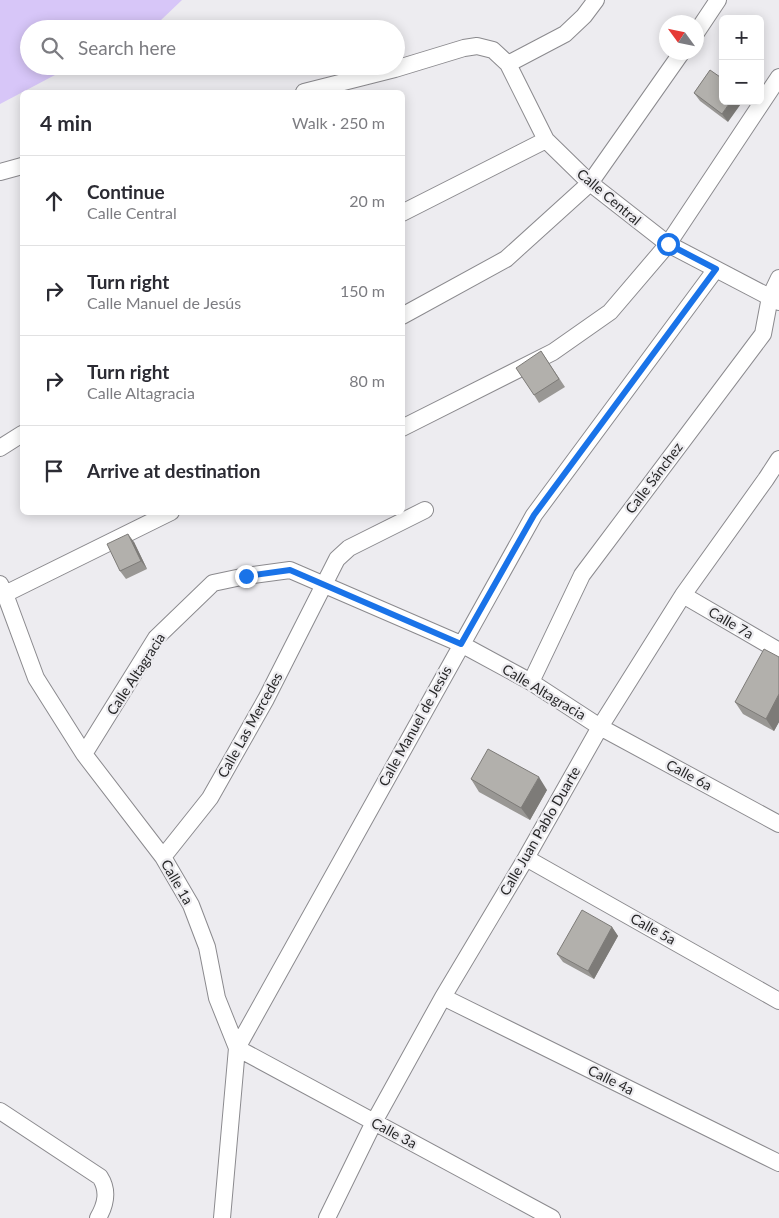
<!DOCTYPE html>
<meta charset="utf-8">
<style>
body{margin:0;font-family:Lato,sans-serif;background:#f2f2f3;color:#2b2b33}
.controls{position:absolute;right:15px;top:15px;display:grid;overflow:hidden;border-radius:8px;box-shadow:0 2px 12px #0003}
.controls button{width:45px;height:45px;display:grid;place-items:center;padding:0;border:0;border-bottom:1px solid #e1e1e2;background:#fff;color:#2b2b33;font:25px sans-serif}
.compass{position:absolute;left:659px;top:15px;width:45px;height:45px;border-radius:50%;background:#fff;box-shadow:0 2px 12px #0003;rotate:303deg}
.stop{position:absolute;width:15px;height:15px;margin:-11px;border:4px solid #1a73e8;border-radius:50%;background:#fff}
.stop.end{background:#1a73e8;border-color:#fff;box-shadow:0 1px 5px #0008}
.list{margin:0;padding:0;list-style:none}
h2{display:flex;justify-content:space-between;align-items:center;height:65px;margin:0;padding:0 20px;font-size:21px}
h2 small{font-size:16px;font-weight:400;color:#7c7c81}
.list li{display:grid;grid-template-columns:32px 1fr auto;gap:15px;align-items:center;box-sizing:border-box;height:90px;padding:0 20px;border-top:1px solid #e1e1e2}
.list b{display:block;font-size:19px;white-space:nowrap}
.list p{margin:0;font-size:16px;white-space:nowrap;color:#7c7c81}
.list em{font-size:16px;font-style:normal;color:#7c7c81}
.icon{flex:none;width:28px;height:28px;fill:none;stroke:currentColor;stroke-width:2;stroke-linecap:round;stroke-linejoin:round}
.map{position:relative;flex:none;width:779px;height:1218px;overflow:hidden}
.search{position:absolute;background:#fff;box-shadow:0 2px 12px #0003;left:20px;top:20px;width:385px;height:55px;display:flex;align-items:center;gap:12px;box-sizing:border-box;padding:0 18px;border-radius:28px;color:#7c7c81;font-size:19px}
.panel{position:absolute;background:#fff;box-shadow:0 2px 12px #0003;left:20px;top:90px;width:385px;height:425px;border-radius:8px}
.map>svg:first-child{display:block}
.green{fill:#d7c6f8}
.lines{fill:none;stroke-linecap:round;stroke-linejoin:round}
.street-casing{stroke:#8b8a8e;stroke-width:18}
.street{stroke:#fff;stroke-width:16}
.wall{fill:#999794}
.shaded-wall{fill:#7d7b78}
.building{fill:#b2b0ac;stroke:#7d7b78}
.route{stroke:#1a73e8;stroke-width:6}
.labels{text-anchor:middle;stroke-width:4.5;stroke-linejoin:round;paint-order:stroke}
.street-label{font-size:14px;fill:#272728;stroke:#edecf0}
</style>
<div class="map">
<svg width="779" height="1218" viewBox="0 0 779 1218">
<rect width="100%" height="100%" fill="#edecf0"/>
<!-- green -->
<path class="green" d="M 0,0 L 182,0 L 161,20 L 144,29 L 29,29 L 29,66 L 72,66 L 0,104 Z"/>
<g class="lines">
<defs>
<path id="street" d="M 696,33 L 718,0
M 508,64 L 546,140 L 590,183 L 668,244 L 779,302
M 304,92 L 395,69 L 464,48 L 477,46 L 493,50 L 508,64 L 565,34 L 584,16 L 596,0
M 0,172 L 22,166
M 402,213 L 546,140
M 402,316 L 506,259 L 590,183 L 682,52
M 402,428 L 553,352 L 610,312 L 668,244 L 779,77
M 0,448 L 22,434
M 0,584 L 5,594 L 36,678 L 84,754 L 163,857 L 191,905 L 207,947 L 217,998 L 237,1048 L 222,1218
M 5,594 L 171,512
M 683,595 L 779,651
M 531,682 L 582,575 L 763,334 L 770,297 L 779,278
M 84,754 L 156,638 L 213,583 L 246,576 L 290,570 L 461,644 L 531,682 L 600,727 L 779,824
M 163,857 L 210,798 L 266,699 L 337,559 L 349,548 L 425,510
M 526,858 L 779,1001
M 443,997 L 779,1163
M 0,1111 L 100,1177 C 109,1191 106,1204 98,1218
M 327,1218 L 374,1122 L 443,997 L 526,858 L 600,727 L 683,595 L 766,479 L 779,459
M 552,1218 L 237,1048 L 534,515 L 716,269"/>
</defs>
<!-- street casing -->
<use href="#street" class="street-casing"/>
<!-- street -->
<use href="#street" class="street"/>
</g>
<!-- wall -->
<path class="wall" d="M 710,70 L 728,122 L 700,101 L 694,93 Z
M 541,351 L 565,387 L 539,403 L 534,395 Z
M 134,542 L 147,569 L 126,579 L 120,571 Z
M 779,657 L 779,722 L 774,731 L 743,714 L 735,702 Z
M 471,779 L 547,790 L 530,820 L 479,792 Z
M 612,927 L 618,936 L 594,979 L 563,962 L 557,954 Z"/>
<!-- shaded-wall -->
<path class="shaded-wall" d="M 731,101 L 743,101 L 728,122 L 722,114 Z
M 128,534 L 134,542 L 147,569 L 141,561 Z
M 779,694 L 779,722 L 774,731 L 766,719 Z
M 539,777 L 547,790 L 530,820 L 521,808 Z
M 612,927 L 618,936 L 594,979 L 588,971 Z"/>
<!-- building -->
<path class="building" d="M 710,70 L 723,79 L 723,101 L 731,101 L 722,114 L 694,93 Z
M 541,351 L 559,379 L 534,395 L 516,368 Z
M 128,534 L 141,561 L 120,571 L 107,544 Z
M 764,649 L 779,657 L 779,694 L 766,719 L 735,702 Z
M 488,749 L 539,777 L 521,808 L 471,779 Z
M 582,910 L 612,927 L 588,971 L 557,954 Z"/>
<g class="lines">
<!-- route -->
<path class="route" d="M 246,576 L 290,570 L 461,644 L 534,515 L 716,269 L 668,244"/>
</g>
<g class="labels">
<!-- street labels -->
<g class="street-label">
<text transform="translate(609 197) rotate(40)" y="5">Calle Central</text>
<text transform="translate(654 478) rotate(-53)" y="5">Calle Sánchez</text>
<text transform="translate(731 623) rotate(30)" y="5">Calle 7a</text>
<text transform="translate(136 674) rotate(-57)" y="5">Calle Altagracia</text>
<text transform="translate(544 692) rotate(31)" y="5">Calle Altagracia</text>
<text transform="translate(250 725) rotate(-61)" y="5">Calle Las Mercedes</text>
<text transform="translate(415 726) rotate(-61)" y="5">Calle Manuel de Jesús</text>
<text transform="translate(689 775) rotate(28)" y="5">Calle 6a</text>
<text transform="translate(540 831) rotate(-60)" y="5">Calle Juan Pablo Duarte</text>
<text transform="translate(177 882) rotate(60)" y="5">Calle 1a</text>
<text transform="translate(653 929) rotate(29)" y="5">Calle 5a</text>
<text transform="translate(611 1080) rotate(26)" y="5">Calle 4a</text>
<text transform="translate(394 1133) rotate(28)" y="5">Calle 3a</text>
</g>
</g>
</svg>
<div class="controls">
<button>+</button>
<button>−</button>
</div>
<svg class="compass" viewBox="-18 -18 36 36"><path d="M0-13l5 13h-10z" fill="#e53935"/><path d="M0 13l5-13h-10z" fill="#7c7c81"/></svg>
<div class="stop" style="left:668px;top:244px"></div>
<div class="stop end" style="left:246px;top:576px"></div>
<div class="search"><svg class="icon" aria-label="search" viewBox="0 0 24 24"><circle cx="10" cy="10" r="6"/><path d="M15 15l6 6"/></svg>Search here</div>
<section class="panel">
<h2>4 min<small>Walk · 250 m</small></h2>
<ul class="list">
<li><svg class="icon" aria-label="ahead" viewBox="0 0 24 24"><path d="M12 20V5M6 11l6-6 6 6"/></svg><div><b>Continue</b><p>Calle Central</p></div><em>20 m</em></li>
<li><svg class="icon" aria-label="right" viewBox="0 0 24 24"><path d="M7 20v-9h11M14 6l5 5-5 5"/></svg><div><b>Turn right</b><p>Calle Manuel de Jesús</p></div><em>150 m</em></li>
<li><svg class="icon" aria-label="right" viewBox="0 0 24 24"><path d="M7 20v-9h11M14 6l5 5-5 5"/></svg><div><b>Turn right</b><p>Calle Altagracia</p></div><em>80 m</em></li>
<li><svg class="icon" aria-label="arrive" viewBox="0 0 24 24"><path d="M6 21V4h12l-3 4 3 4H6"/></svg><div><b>Arrive at destination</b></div></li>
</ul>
</section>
</div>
